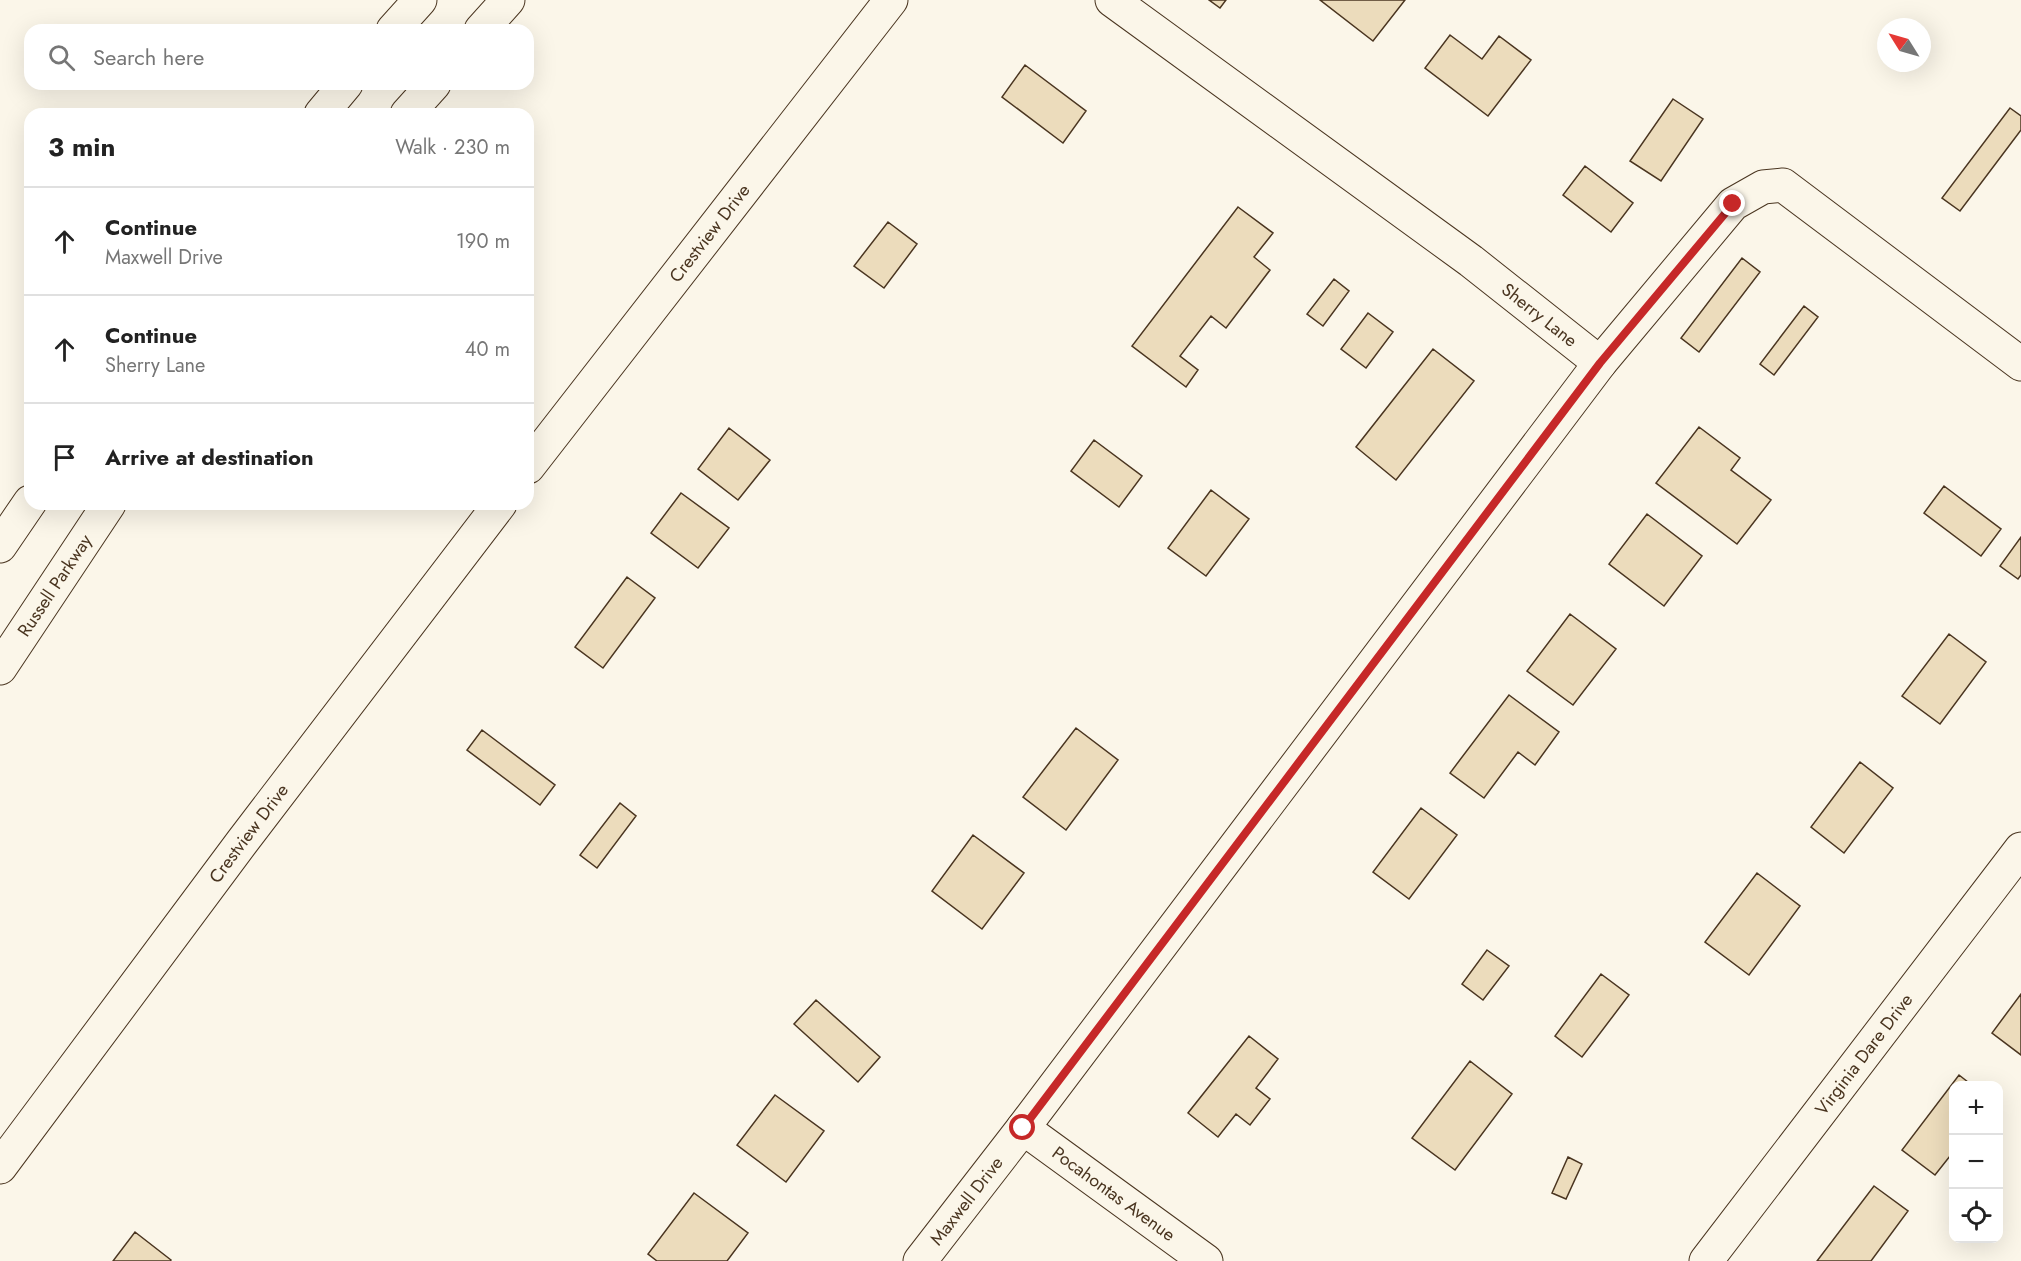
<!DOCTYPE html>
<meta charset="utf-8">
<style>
body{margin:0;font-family:Jost,sans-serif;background:#f6f6f6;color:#222}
.controls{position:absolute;right:18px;bottom:18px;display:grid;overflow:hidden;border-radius:12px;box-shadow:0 6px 24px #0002}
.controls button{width:54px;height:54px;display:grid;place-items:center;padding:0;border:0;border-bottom:2px solid #e0e0e0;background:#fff;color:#222;font:30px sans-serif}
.compass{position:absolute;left:1877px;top:18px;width:54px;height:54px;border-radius:50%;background:#fff;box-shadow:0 6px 24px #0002;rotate:307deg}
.stop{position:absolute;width:18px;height:18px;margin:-14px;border:4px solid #c62828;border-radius:50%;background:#fff}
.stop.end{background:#c62828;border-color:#fff;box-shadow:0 2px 6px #0008}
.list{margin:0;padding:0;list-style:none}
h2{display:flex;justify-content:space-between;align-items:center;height:78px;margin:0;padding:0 24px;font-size:26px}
h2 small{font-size:20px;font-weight:400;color:#767676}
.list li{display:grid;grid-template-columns:39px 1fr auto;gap:18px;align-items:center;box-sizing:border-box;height:108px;padding:0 24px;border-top:2px solid #e0e0e0}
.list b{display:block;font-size:22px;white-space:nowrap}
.list p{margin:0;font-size:20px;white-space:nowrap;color:#767676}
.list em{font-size:20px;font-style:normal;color:#767676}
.icon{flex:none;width:33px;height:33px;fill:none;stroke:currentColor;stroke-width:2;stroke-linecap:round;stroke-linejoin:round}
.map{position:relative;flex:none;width:2021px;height:1261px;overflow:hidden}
.search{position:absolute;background:#fff;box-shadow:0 6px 24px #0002;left:24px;top:24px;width:510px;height:66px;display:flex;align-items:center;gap:15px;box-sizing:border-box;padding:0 21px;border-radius:18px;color:#767676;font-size:22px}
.panel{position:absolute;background:#fff;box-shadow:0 6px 24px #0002;left:24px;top:108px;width:510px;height:402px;border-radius:18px}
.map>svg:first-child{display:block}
.building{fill:#ecdcbc;stroke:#4a3520;stroke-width:1.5}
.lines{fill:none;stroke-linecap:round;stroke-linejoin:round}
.minor-casing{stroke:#4a3520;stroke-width:35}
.major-casing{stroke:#4a3520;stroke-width:35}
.minor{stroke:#fbf6e9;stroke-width:33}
.major{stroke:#fbf6e9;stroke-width:33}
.route{stroke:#c62828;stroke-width:8}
.labels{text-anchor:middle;stroke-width:4.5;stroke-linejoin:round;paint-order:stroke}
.street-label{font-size:18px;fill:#4a3520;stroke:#fbf6e9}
</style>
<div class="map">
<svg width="2021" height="1261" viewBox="0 0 2021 1261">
<rect width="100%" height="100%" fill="#fbf6e9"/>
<!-- building -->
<path class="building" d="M 1209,0 L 1226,0 L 1220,8 Z
M 1320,0 L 1405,0 L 1373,41 Z
M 1450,35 L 1482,59 L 1499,36 L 1531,60 L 1488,116 L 1425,68 Z
M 1025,65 L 1086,111 L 1063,143 L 1002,97 Z
M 1673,99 L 1703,119 L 1661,181 L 1630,161 Z
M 2010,108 L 2021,116 L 2021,130 L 1960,211 L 1942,198 Z
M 1585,166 L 1633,203 L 1611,232 L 1563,195 Z
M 1238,207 L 1273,233 L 1254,257 L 1270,270 L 1226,328 L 1211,316 L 1180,356 L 1198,370 L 1186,387 L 1132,346 Z
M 888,222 L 917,244 L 884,288 L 854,266 Z
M 1742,258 L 1760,272 L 1699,352 L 1681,338 Z
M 1334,279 L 1349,291 L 1323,326 L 1307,314 Z
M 1804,306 L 1818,317 L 1774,375 L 1760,364 Z
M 1368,313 L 1393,332 L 1366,368 L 1341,349 Z
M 1433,349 L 1474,381 L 1396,480 L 1356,447 Z
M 1699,427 L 1740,458 L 1731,470 L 1771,500 L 1737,544 L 1656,483 Z
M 729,428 L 770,460 L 738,500 L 698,469 Z
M 1094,440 L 1142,476 L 1119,507 L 1071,471 Z
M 1944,486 L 2001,529 L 1981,556 L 1924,513 Z
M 1211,490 L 1249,519 L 1206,576 L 1168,548 Z
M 681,493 L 729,528 L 698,568 L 651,533 Z
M 1647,514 L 1702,556 L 1664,606 L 1609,564 Z
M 2021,537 L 2021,575 L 2018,579 L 2000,566 Z
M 627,577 L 655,598 L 603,668 L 575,647 Z
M 1570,614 L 1616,649 L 1573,705 L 1527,671 Z
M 1949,634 L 1986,662 L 1940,724 L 1902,696 Z
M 1509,695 L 1559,732 L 1535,765 L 1518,752 L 1484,798 L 1450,773 Z
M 1076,728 L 1118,760 L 1066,830 L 1023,797 Z
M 482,730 L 555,785 L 540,805 L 467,750 Z
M 1860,762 L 1893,788 L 1844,853 L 1811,827 Z
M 620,803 L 636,816 L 597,868 L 580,855 Z
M 1421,808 L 1457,835 L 1409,899 L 1373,872 Z
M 973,835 L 1024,873 L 982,929 L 932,891 Z
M 1757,873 L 1800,906 L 1749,975 L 1705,942 Z
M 1487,950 L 1509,966 L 1483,1000 L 1462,984 Z
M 1601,974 L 1629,995 L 1582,1057 L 1555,1036 Z
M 2021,994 L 2021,1055 L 1992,1033 Z
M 816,1000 L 880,1057 L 858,1082 L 794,1024 Z
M 1249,1036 L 1278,1059 L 1256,1088 L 1270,1099 L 1250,1125 L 1236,1114 L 1218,1137 L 1188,1113 Z
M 1470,1061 L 1512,1094 L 1455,1170 L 1412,1138 Z
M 1959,1075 L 1973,1086 L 1954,1086 L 1954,1151 L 1935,1175 L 1902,1150 Z
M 775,1095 L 824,1131 L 786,1182 L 737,1145 Z
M 1568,1157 L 1582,1164 L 1566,1199 L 1552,1193 Z
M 1874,1186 L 1908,1211 L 1871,1261 L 1817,1261 Z
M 694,1193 L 748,1233 L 727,1261 L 657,1261 L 648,1254 Z
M 135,1232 L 171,1260 L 170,1261 L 113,1261 Z"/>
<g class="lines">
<defs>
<g id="minor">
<path id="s1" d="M 1112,0 L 1471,261 L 1600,363"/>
<path id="s2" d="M 528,467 L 891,0"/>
<path id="s3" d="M 1023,1128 L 1206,1261"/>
<path id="s4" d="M 0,1167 L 242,842 L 500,504"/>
<path id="s5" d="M 920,1261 L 1023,1128 L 1600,363 L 1733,204 L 1763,187 L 1783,185 L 2021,364"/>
<path id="s6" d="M 1706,1261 L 2021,849"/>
</g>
<g id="major">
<path d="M 393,30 L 420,0"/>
<path d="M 481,30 L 508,0"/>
<path d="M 321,114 L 346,84"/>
<path d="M 407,114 L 434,84"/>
<path d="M 0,546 L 30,502"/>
<path id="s7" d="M 0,668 L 109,504"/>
</g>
</defs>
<!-- minor casing -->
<use href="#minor" class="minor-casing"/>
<!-- major casing -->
<use href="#major" class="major-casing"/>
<!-- minor -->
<use href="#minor" class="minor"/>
<!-- major -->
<use href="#major" class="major"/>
</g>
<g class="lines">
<!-- route -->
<path class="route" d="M 1023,1128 L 1600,363 L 1733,204"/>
</g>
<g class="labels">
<!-- street labels -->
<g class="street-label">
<text dy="6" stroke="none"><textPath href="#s2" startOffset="296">Crestview Drive</textPath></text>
<text dy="6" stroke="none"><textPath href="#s1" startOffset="531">Sherry Lane</textPath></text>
<text dy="6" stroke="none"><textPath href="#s7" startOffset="99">Russell Parkway</textPath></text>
<text dy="6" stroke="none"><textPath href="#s4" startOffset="416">Crestview Drive</textPath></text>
<text dy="6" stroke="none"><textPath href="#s6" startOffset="260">Virginia Dare Drive</textPath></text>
<text dy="6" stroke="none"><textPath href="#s3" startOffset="112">Pocahontas Avenue</textPath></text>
<text dy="6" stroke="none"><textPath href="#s5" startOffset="76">Maxwell Drive</textPath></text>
</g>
</g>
</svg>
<div class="controls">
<button>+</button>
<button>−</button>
<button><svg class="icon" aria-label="locate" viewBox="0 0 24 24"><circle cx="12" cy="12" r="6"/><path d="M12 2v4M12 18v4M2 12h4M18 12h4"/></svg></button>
</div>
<svg class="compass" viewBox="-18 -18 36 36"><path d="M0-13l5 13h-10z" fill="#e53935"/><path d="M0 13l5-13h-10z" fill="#767676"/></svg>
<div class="stop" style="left:1023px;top:1128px"></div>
<div class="stop end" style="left:1733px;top:204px"></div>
<div class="search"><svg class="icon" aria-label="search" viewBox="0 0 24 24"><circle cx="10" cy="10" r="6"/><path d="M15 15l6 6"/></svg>Search here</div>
<section class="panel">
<h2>3 min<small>Walk · 230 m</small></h2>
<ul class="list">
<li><svg class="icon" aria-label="ahead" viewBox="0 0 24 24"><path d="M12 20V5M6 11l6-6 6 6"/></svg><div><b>Continue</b><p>Maxwell Drive</p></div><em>190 m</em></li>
<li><svg class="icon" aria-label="ahead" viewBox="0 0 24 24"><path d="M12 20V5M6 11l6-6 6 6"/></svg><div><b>Continue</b><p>Sherry Lane</p></div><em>40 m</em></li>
<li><svg class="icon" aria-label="arrive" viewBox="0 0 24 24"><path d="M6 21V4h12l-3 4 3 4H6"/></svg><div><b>Arrive at destination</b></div></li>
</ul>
</section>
</div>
